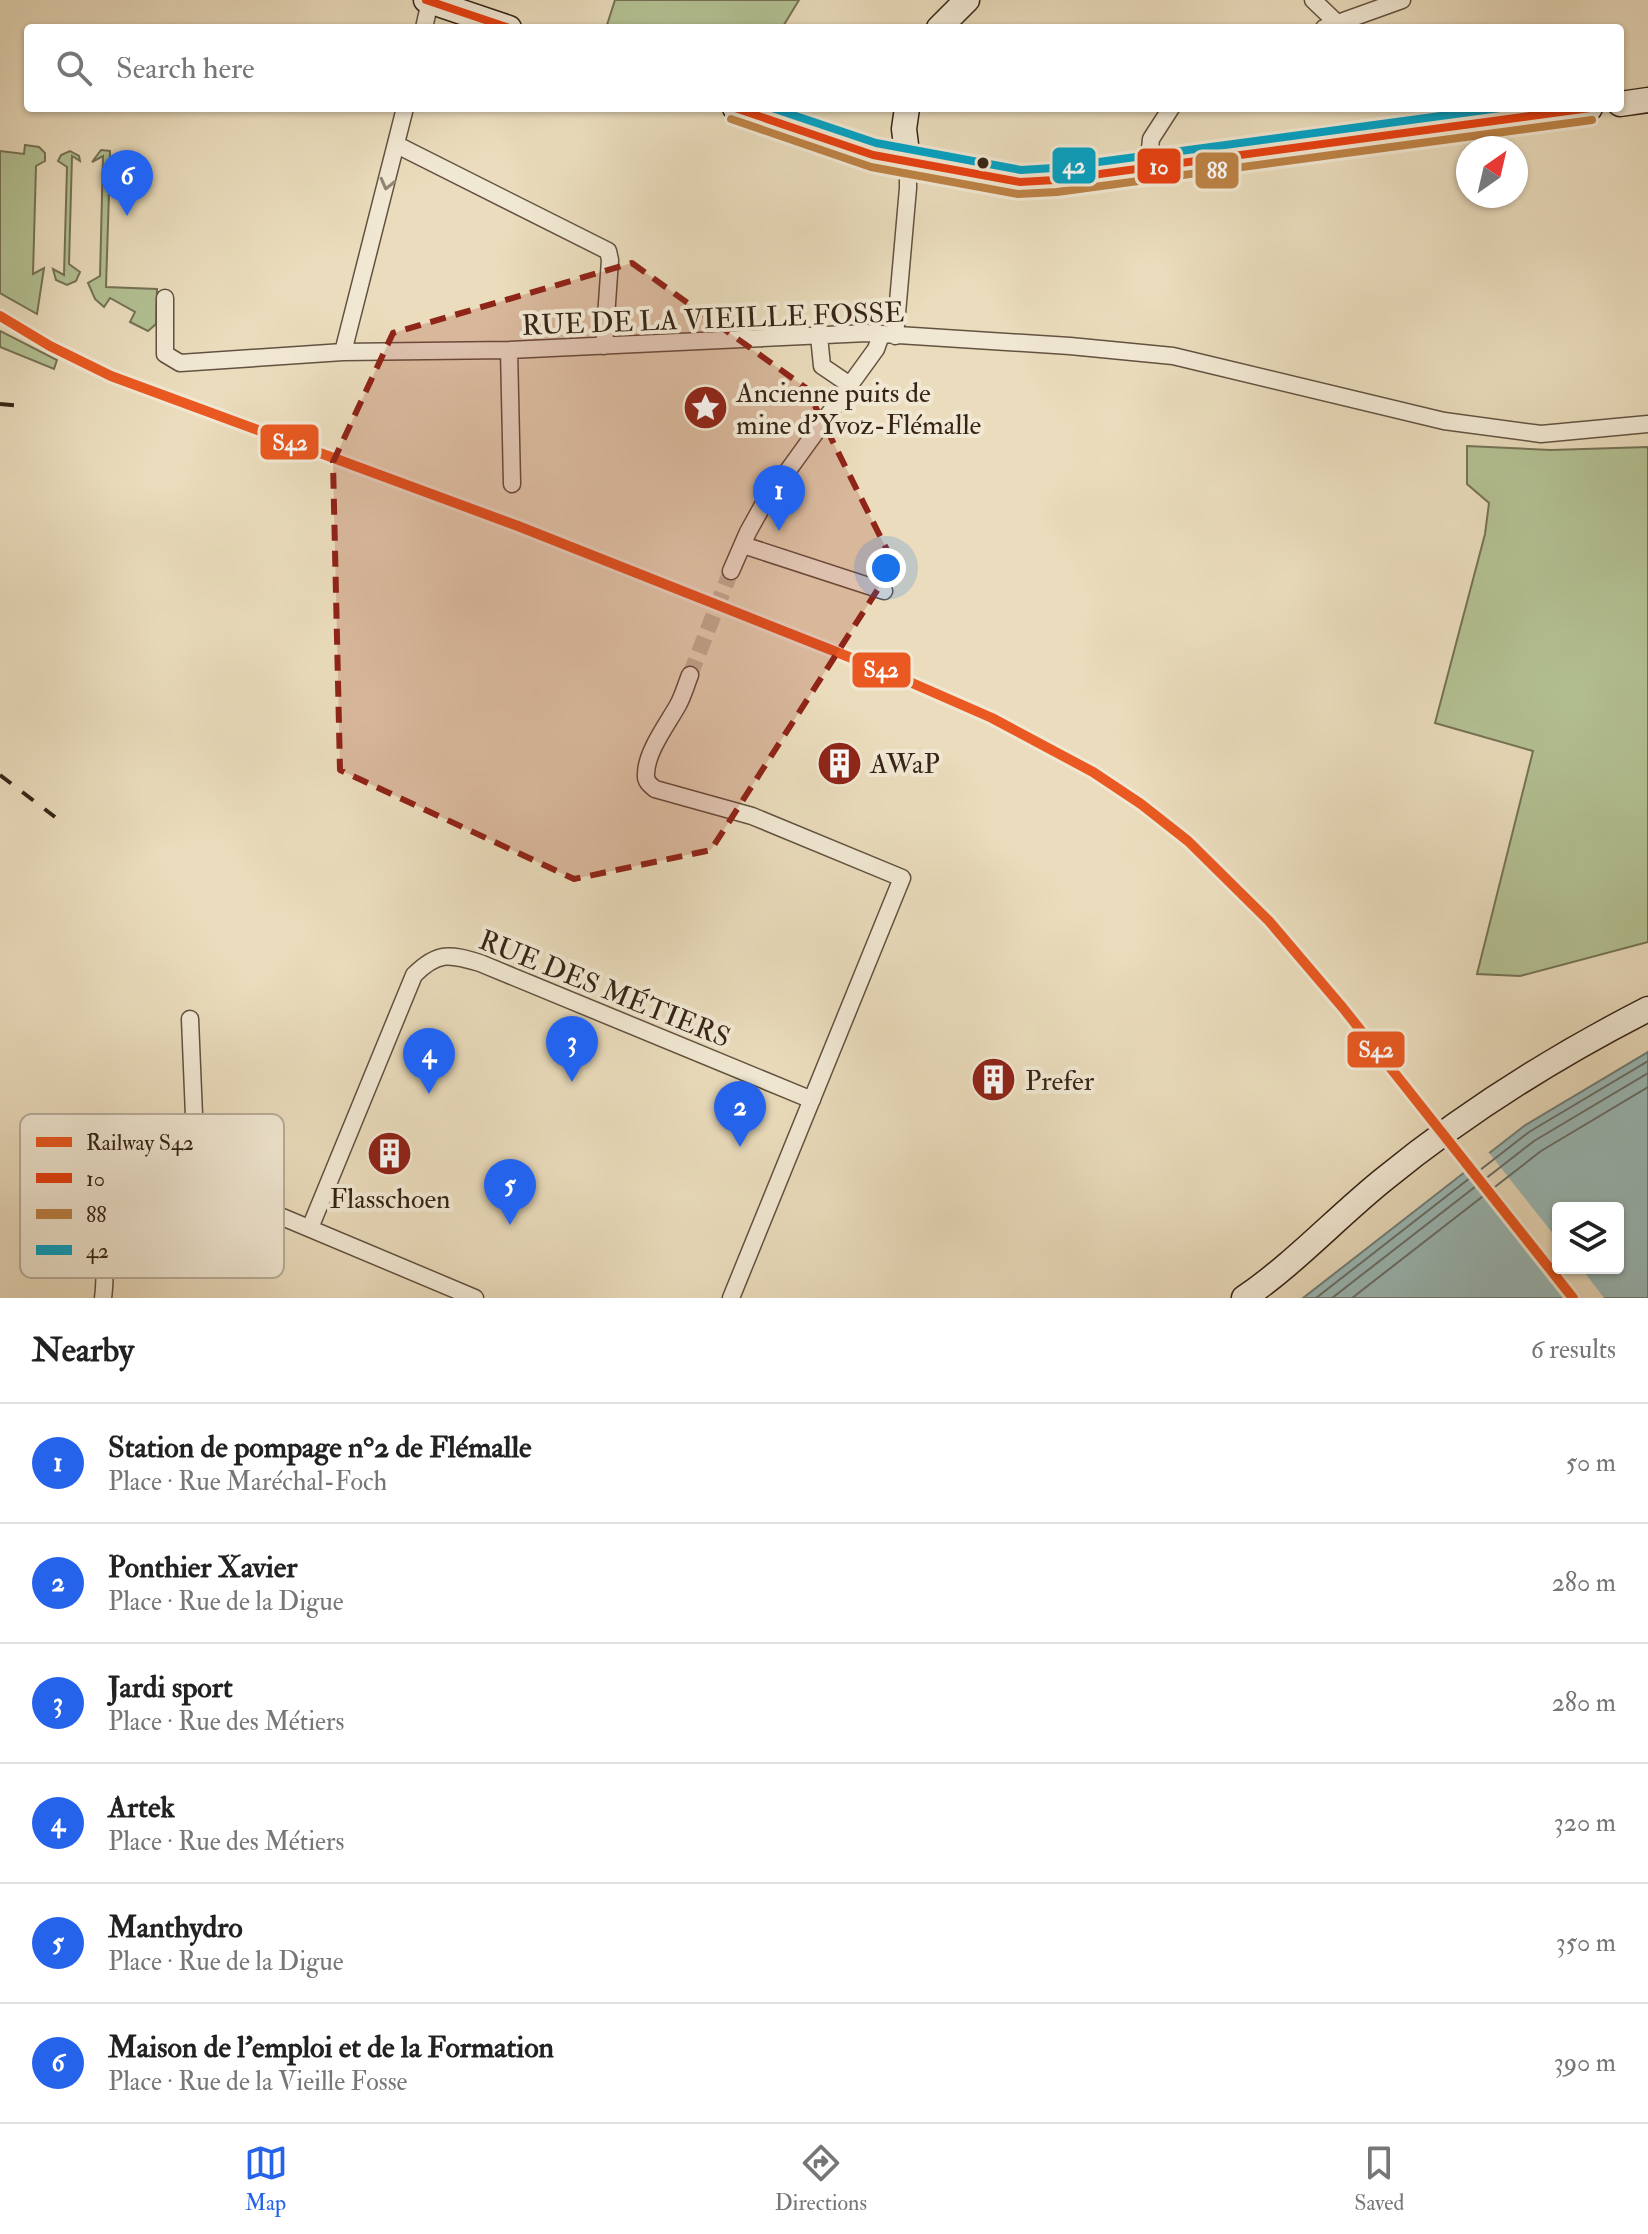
<!DOCTYPE html>
<meta charset="utf-8">
<style>
body{margin:0;font-family:"IM FELL Double Pica",serif;background:#f6f6f6;color:#222}
.controls{position:absolute;right:24px;bottom:24px;display:grid;overflow:hidden;border-radius:8px;box-shadow:0 2px 6px #0004}
.controls button{width:72px;height:72px;display:grid;place-items:center;padding:0;border:0;border-bottom:2px solid #e0e0e0;background:#fff;color:#222;font:40px sans-serif}
.compass{position:absolute;left:1456px;top:136px;width:72px;height:72px;border-radius:50%;background:#fff;box-shadow:0 2px 6px #0004;rotate:34deg}
.you{position:absolute;left:886px;top:568px;width:28px;height:28px;margin:-20px;border:6px solid #fff;border-radius:50%;background:#1a73e8;box-shadow:0 0 0 12px #1a73e833}
.badge{display:grid;place-items:center;width:52px;height:52px;border-radius:50%;background:#2563eb;color:#fff;font-size:26px;font-weight:700}
.pin{position:absolute;translate:-50% -66px;filter:drop-shadow(0 2px 4px #0008)}
.pin::after{content:'';position:absolute;top:42px;width:28px;height:24px;background:inherit;clip-path:polygon(0 0,100% 0,50% 100%)}
.list{margin:0;padding:0;list-style:none}
h2{display:flex;justify-content:space-between;align-items:center;height:104px;margin:0;padding:0 32px;font-size:34px}
h2 small{font-size:26px;font-weight:400;color:#767676}
.list li{display:grid;grid-template-columns:52px 1fr auto;gap:24px;align-items:center;box-sizing:border-box;height:120px;padding:0 32px;border-top:2px solid #e0e0e0}
.list b{display:block;font-size:30px;white-space:nowrap}
.list p{margin:0;font-size:26px;white-space:nowrap;color:#767676}
.list em{font-size:26px;font-style:normal;color:#767676}
.icon{flex:none;width:44px;height:44px;fill:none;stroke:currentColor;stroke-width:2;stroke-linecap:round;stroke-linejoin:round}
.map{position:relative;flex:none;width:1648px;height:1298px;overflow:hidden}
.search{position:absolute;background:#fff;box-shadow:0 2px 6px #0004;left:24px;right:24px;top:24px;height:88px;display:flex;align-items:center;gap:20px;box-sizing:border-box;padding:0 28px;border-radius:8px;color:#767676;font-size:30px}
.sheet{height:824px;background:#fff}
nav{display:flex;justify-content:space-around;align-items:center;box-sizing:border-box;height:112px;border-top:2px solid #e0e0e0;background:#fff;font-size:22px;color:#767676}
nav a{display:grid;justify-items:center;gap:4px}
nav .on{color:#2563eb}
.map>svg:first-child{display:block}
.green{fill:#b3c193;stroke:#747255;stroke-width:2}
.water{fill:#9abab8;stroke:#727e78;stroke-width:2;fill-rule:evenodd}
.pier{fill:#eadcbc}
.lines{fill:none;stroke-linecap:round;stroke-linejoin:round}
.shore{stroke:#686f68;stroke-width:2}
.street-tunnel{stroke:#c6b79b;stroke-width:16;stroke-dasharray:16 8;stroke-linecap:butt}
.street-casing{stroke:#635240;stroke-width:19}
.secondary-casing{stroke:#362417;stroke-width:27}
.street{stroke:#f1e8d3;stroke-width:16}
.secondary{stroke:#f1e8d3;stroke-width:24}
.rail{stroke:#362417;stroke-width:4;stroke-dasharray:14 14;stroke-linecap:butt}
.bus-1-casing{stroke:#f1e8d3;stroke-width:14}
.bus-2-casing{stroke:#f1e8d3;stroke-width:14}
.bus-3-casing{stroke:#f1e8d3;stroke-width:14}
.bus-1{stroke:#e74011;stroke-width:8}
.bus-2{stroke:#bd8245;stroke-width:8}
.bus-3{stroke:#03a2c5;stroke-width:8}
.rail-1-casing{stroke:#f1e8d3;stroke-width:16}
.rail-1{stroke:#ea5921;stroke-width:10}
.oneway{stroke:#948675}
.marked{fill:#8f2418;fill-opacity:0.2;stroke:#8f2418;stroke-width:6;stroke-dasharray:16 10;stroke-linejoin:round}
.bus-dot{fill:#362417;stroke:#f1e8d3;stroke-width:3}
.labels{text-anchor:middle;stroke-width:8;stroke-linejoin:round;paint-order:stroke}
.street-label{font-size:28px;fill:#362417;stroke:#f1e8d3}
.poi-label{font-size:28px;fill:#362417;stroke:#f1e8d3;text-anchor:start}
.key{fill:#f1e8d3;stroke:#b9ad9b;stroke-width:2}
.key-label{font-size:22px;fill:#362417}
.line-badge{stroke:#f1e8d3;stroke-width:3}
.badge-label{font-size:22px;text-anchor:middle;font-weight:bold;fill:#fff}
</style>
<div class="map">
<svg width="1648" height="1298" viewBox="0 0 1648 1298">
<rect width="100%" height="100%" fill="#eadcbc"/>
<filter id="stains"><feTurbulence type="fractalNoise" baseFrequency=".0025" numOctaves="4"/><feColorMatrix values="0 0 0 0 .2 0 0 0 0 .09 0 0 0 0 .02 0 0 0 .5 -.17"/></filter>
<radialGradient id="worn" r=".72"><stop offset=".6" stop-color="#630" stop-opacity="0"/><stop offset="1" stop-color="#630" stop-opacity=".3"/></radialGradient>
<!-- green -->
<path class="green" d="M 615,0 L 799,0 L 782,28 L 606,28 Z
M 25,145 L 39,147 L 45,153 L 45,161 L 36,166 L 33,274 L 44,268 L 37,314 L 0,293 L 0,151 L 24,154 Z
M 101,150 L 110,151 L 110,161 L 106,287 L 157,289 L 156,324 L 148,331 L 130,322 L 135,312 L 110,298 L 104,307 L 95,299 L 88,283 L 100,276 L 103,156 L 92,162 Z
M 70,151 L 79,156 L 80,161 L 72,156 L 69,264 L 80,272 L 76,281 L 67,285 L 56,280 L 53,269 L 64,275 L 67,167 L 58,161 L 61,155 Z
M 0,331 L 57,360 L 54,369 L 0,347 Z
M 713,393 L 715,415 L 695,417 L 694,394 Z
M 1467,446 L 1551,450 L 1648,447 L 1648,942 L 1520,976 L 1477,974 L 1533,751 L 1435,723 L 1485,534 L 1489,503 L 1467,484 Z"/>
<!-- water -->
<path class="water" d="M 1648,1052 L 1648,1298 L 1303,1298 L 1524,1126 ZM 1558,1208 L 1618,1208 L 1618,1268 L 1558,1268 Z"/>
<!-- pier -->
<path class="pier" d="M 1486,1149 L 1558,1240 L 1558,1268 L 1581,1268 L 1604,1298 L 1566,1298 L 1462,1167 Z"/>
<g class="lines">
<!-- shore -->
<path class="shore" d="M 1316,1298 L 1529,1132 L 1648,1061
M 1332,1298 L 1534,1141 L 1648,1073
M 1352,1298 L 1541,1151 L 1648,1087"/>
<!-- street-tunnel -->
<path class="street-tunnel" d="M 690,675 L 731,571"/>
<defs>
<path id="street" d="M 1313,0 L 1337,23
M 424,28 L 430,1
M 1324,28 L 1402,0
M 397,145 L 608,251 L 610,260 L 604,346
M 1148,167 L 1151,139 L 1171,108
M 165,298 L 165,354 L 180,363 L 343,352 L 509,350 L 867,333 L 1070,346 L 1173,356 L 1444,421 L 1541,434 L 1648,424
M 819,336 L 822,366 L 850,385
M 895,336 L 908,188 L 908,161
M 509,350 L 512,484
M 343,352 L 405,108
M 743,545 L 884,591
M 731,571 L 748,532 L 763,505 L 876,349 L 881,335
M 690,675 C 686,685 683,696 678,705 C 668,723 646,752 646,774 C 645,781 650,785 655,789 L 752,816 L 902,878 L 731,1298
M 190,1019 L 195,1140 L 192,1179
M109 1178a24 24 0 1 1 48 0a24 24 0 1 1-48 0Z
M 157,1176 L 192,1179 L 475,1298
M 310,1228 L 414,975 C 438,951 450,954 480,963 L 812,1100
M 103,1298 C 108,1264 98,1227 119,1198"/>
<path id="secondary" d="M 426,0 L 509,28
M 939,28 L 967,0
M 1620,104 L 1648,100
M 735,108 L 873,155 L 1020,182 L 1055,180 L 1590,108
M 907,108 L 904,129 L 908,161
M 1244,1298 C 1294,1264 1336,1218 1383,1180 C 1465,1113 1554,1057 1648,1009"/>
</defs>
<!-- street casing -->
<use href="#street" class="street-casing"/>
<!-- secondary casing -->
<use href="#secondary" class="secondary-casing"/>
<!-- street -->
<use href="#street" class="street"/>
<!-- secondary -->
<use href="#secondary" class="secondary"/>
<!-- rail -->
<path class="rail" d="M 0,404 L 21,406
M 0,775 L 55,817"/>
<defs>
<path id="bus-1" d="M 426,0 L 509,28
M 735,108 L 873,155 L 1020,182 L 1055,180 L 1590,108"/>
<path id="bus-2" d="M 731,119 L 871,167 L 1018,194 L 1057,192 L 1592,120"/>
<path id="bus-3" d="M 772,108 L 876,143 L 1021,170 L 1054,168 L 1500,108"/>
</defs>
<!-- bus-1 casing -->
<use href="#bus-1" class="bus-1-casing"/>
<!-- bus-2 casing -->
<use href="#bus-2" class="bus-2-casing"/>
<!-- bus-3 casing -->
<use href="#bus-3" class="bus-3-casing"/>
<!-- bus-1 -->
<use href="#bus-1" class="bus-1"/>
<!-- bus-2 -->
<use href="#bus-2" class="bus-2"/>
<!-- bus-3 -->
<use href="#bus-3" class="bus-3"/>
<defs>
<path id="rail-1" d="M 0,316 L 50,346 L 111,376 L 518,526 L 887,672 L 992,718 L 1093,772 L 1141,804 L 1188,841 L 1269,921 L 1343,1008 L 1573,1298"/>
</defs>
<!-- rail-1 casing -->
<use href="#rail-1" class="rail-1-casing"/>
<!-- rail-1 -->
<use href="#rail-1" class="rail-1"/>
</g>
<!-- one-way arrows -->
<defs><path id="oneway-chevron" d="M-2-3.5L2.5 0L-2 3.5" fill="none" stroke-width="1.6" stroke-linecap="round" stroke-linejoin="round" transform="scale(2)"/></defs>
<use class="oneway" href="#oneway-chevron" transform="translate(387 184) rotate(104)"/>
<!-- marked area -->
<path class="marked" d="M 632,263 L 806,388 L 894,564 L 711,850 L 574,879 L 340,770 L 333,462 L 393,333 Z"/>
<!-- icons -->
<defs>
<symbol id="sight-disc" viewBox="-11 -11 22 22"><circle r="9.5" fill="#8f2418" stroke="#f1e8d3"/><path d="M0-6L1.8-2.2L6-1.7L2.9 1.2L3.7 5.4L0 3.3L-3.7 5.4L-2.9 1.2L-6-1.7L-1.8-2.2Z" fill="#fff"/></symbol>
<symbol id="building-disc" viewBox="-11 -11 22 22"><circle r="9.5" fill="#8f2418" stroke="#f1e8d3"/><path d="M-4-6H4V6H1V3H-1V6H-4ZM-2.5-4.3h1.7v1.8h-1.7ZM.8-4.3h1.7v1.8H.8ZM-2.5-1h1.7V.8h-1.7ZM.8-1h1.7V.8H.8Z" fill="#fff"/></symbol>
</defs>
<g fill-rule="evenodd">
<use href="#sight-disc" x="680" y="382" width="51" height="51"/>
<use href="#building-disc" x="814" y="738" width="51" height="51"/>
<use href="#building-disc" x="968" y="1054" width="51" height="51"/>
<use href="#building-disc" x="364" y="1128" width="51" height="51"/>
</g>
<!-- markers -->
<circle class="bus-dot" cx="983" cy="163" r="7"/>
<g class="labels">
<!-- street labels -->
<g class="street-label">
<text transform="translate(713 318) rotate(-2)" y="10">RUE DE LA VIEILLE FOSSE</text>
<text transform="translate(605 988) rotate(22)" y="10">RUE DES MÉTIERS</text>
</g>
<!-- poi labels -->
<g class="poi-label">
<text x="736" y="402">Ancienne puits de<tspan x="736" dy="32">mine d'Yvoz-Flémalle</tspan></text>
<text x="870" y="773">AWaP</text>
<text x="1025" y="1090">Prefer</text>
<text x="390" y="1208" text-anchor="middle">Flasschoen</text>
</g>
</g>
<!-- legend -->
<rect x="20" y="1114" width="264" height="164" rx="12" class="key"/>
<rect x="36" y="1137" width="36" height="10" fill="#ea5921"/>
<rect x="36" y="1173" width="36" height="10" fill="#e74011"/>
<rect x="36" y="1209" width="36" height="10" fill="#bd8245"/>
<rect x="36" y="1245" width="36" height="10" fill="#03a2c5"/>
<g class="key-label">
<text x="86" y="1150">Railway S42</text>
<text x="86" y="1186">10</text>
<text x="86" y="1222">88</text>
<text x="86" y="1258">42</text>
</g>
<g class="line-badge">
<rect x="1051" y="146" width="46" height="39" rx="8" fill="#03a2c5"/>
<rect x="1136" y="147" width="46" height="38" rx="8" fill="#e74011"/>
<rect x="1194" y="151" width="46" height="39" rx="8" fill="#bd8245"/>
<rect x="259" y="423" width="61" height="38" rx="8" fill="#ea5921"/>
<rect x="851" y="651" width="61" height="38" rx="8" fill="#ea5921"/>
<rect x="1346" y="1030" width="60" height="39" rx="8" fill="#ea5921"/>
</g>
<g class="badge-label">
<text x="1074" y="173">42</text>
<text x="1159" y="174">10</text>
<text x="1217" y="178">88</text>
<text x="290" y="450">S42</text>
<text x="881" y="677">S42</text>
<text x="1376" y="1057">S42</text>
</g>
<rect width="100%" height="100%" filter="url(#stains)"/>
<rect width="100%" height="100%" fill="url(#worn)"/>
</svg>
<div class="controls">
<button><svg class="icon" aria-label="layers" viewBox="0 0 24 24"><path d="M12 4l9 5-9 5-9-5zM3 14l9 5 9-5"/></svg></button>
</div>
<svg class="compass" viewBox="-18 -18 36 36"><path d="M0-13l5 13h-10z" fill="#e53935"/><path d="M0 13l5-13h-10z" fill="#767676"/></svg>
<div class="you"></div>
<div class="pin badge" style="left:779px;top:531px">1</div>
<div class="pin badge" style="left:740px;top:1147px">2</div>
<div class="pin badge" style="left:572px;top:1082px">3</div>
<div class="pin badge" style="left:429px;top:1094px">4</div>
<div class="pin badge" style="left:510px;top:1225px">5</div>
<div class="pin badge" style="left:127px;top:216px">6</div>
<div class="search"><svg class="icon" aria-label="search" viewBox="0 0 24 24"><circle cx="10" cy="10" r="6"/><path d="M15 15l6 6"/></svg>Search here</div>
</div>
<section class="sheet">
<h2>Nearby<small>6 results</small></h2>
<ul class="list">
<li><span class="badge">1</span><div><b>Station de pompage n°2 de Flémalle</b><p>Place · Rue Maréchal-Foch</p></div><em>50 m</em></li>
<li><span class="badge">2</span><div><b>Ponthier Xavier</b><p>Place · Rue de la Digue</p></div><em>280 m</em></li>
<li><span class="badge">3</span><div><b>Jardi sport</b><p>Place · Rue des Métiers</p></div><em>280 m</em></li>
<li><span class="badge">4</span><div><b>Artek</b><p>Place · Rue des Métiers</p></div><em>320 m</em></li>
<li><span class="badge">5</span><div><b>Manthydro</b><p>Place · Rue de la Digue</p></div><em>350 m</em></li>
<li><span class="badge">6</span><div><b>Maison de l'emploi et de la Formation</b><p>Place · Rue de la Vieille Fosse</p></div><em>390 m</em></li>
</ul>
</section>
<nav>
<a class="on"><svg class="icon" aria-label="map" viewBox="0 0 24 24"><path d="M3 6l6-2 6 2 6-2v14l-6 2-6-2-6 2zM9 4v14M15 6v14"/></svg>Map</a>
<a><svg class="icon" aria-label="directions" viewBox="0 0 24 24"><path d="M12 3l9 9-9 9-9-9zM9 14v-3h6M13 9l2 2-2 2"/></svg>Directions</a>
<a><svg class="icon" aria-label="saved" viewBox="0 0 24 24"><path d="M7 4h10v16l-5-4-5 4z"/></svg>Saved</a>
</nav>
